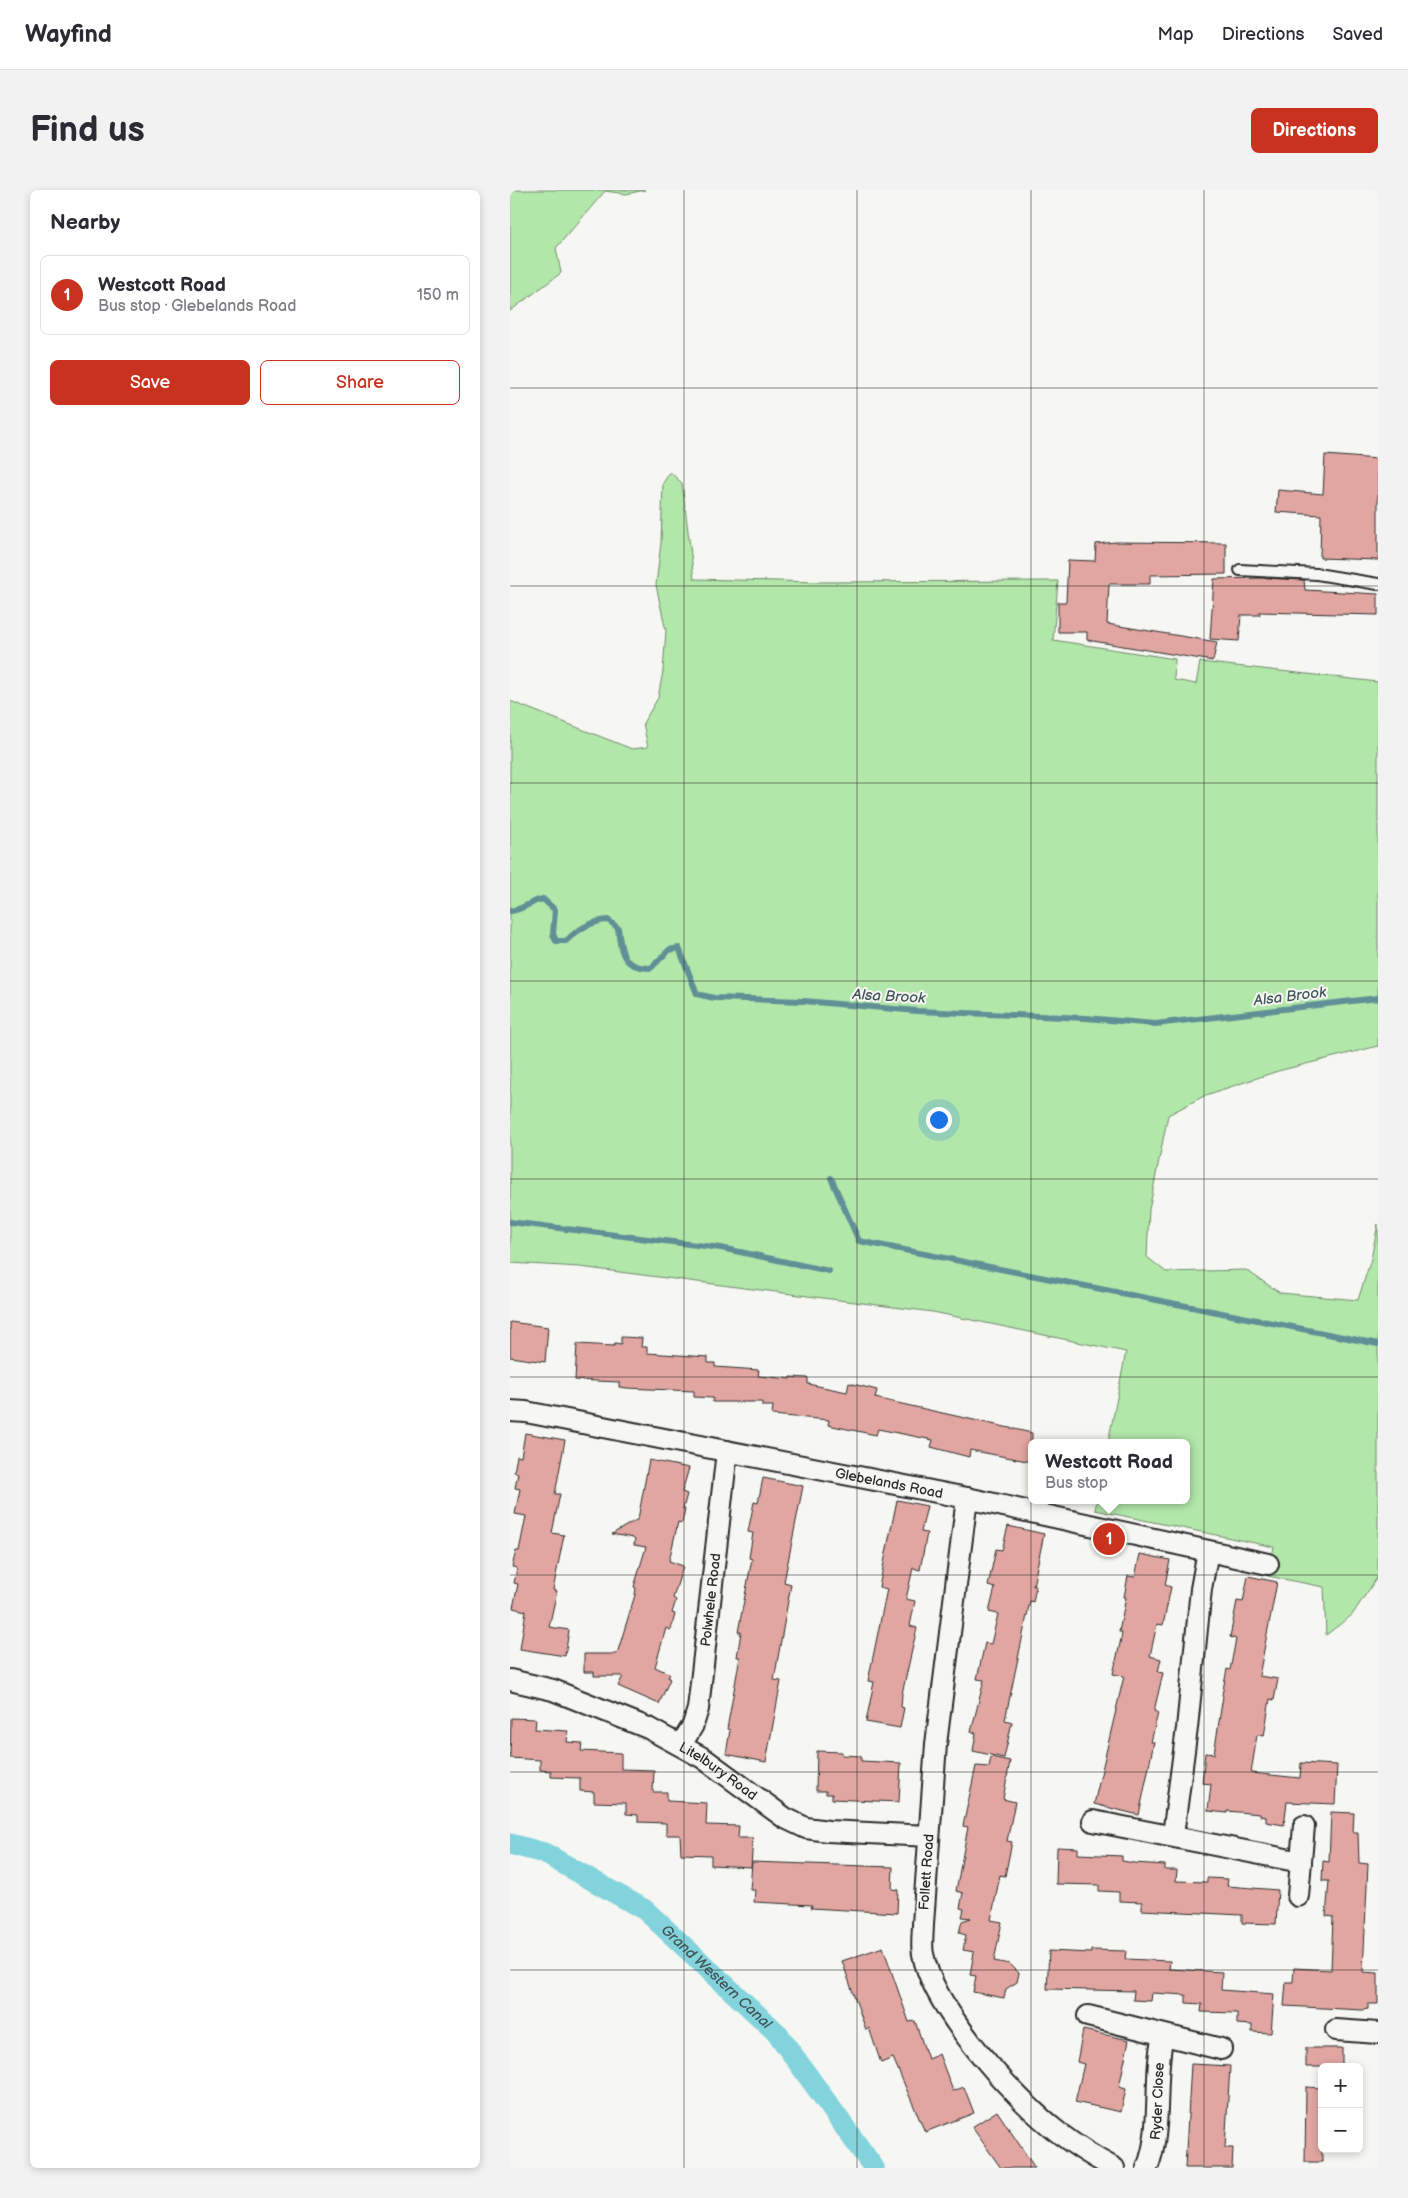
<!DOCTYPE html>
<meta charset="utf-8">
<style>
body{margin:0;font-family:"Balsamiq Sans",sans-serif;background:#f2f2f3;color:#2b2b33}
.controls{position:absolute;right:15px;bottom:15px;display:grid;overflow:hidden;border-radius:8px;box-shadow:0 2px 8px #0003}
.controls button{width:45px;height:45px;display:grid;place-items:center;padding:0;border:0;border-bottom:1px solid #e1e1e2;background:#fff;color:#2b2b33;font:25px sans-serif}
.you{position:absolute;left:428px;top:929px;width:18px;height:18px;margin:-12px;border:4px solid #fff;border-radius:50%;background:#1a73e8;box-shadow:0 0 0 8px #1a73e833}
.badge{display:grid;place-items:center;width:32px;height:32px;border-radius:50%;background:#c8321e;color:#fff;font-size:16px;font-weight:700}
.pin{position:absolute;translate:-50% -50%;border:2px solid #fff;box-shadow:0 1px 5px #0006}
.popup{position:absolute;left:518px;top:1249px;width:162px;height:65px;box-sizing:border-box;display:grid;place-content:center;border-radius:8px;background:#fff;filter:drop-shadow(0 1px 4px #0005);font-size:16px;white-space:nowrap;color:#7c7c81}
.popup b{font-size:19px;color:#2b2b33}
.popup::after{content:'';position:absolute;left:50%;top:100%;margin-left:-10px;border:10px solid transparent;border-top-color:#fff}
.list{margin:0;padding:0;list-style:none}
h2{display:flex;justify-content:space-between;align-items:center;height:65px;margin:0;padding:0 20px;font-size:21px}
h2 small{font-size:16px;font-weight:400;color:#7c7c81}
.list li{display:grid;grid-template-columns:32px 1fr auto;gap:15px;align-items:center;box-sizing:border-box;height:80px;margin:0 10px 10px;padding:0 10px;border:1px solid #e1e1e2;border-radius:8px}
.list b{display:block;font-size:19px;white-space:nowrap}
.list p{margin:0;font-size:16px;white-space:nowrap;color:#7c7c81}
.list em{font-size:16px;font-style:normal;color:#7c7c81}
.actions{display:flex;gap:10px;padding:15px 20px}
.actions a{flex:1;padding:11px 0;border:1px solid #c8321e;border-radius:8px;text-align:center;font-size:18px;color:#c8321e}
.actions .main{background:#c8321e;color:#fff}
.map{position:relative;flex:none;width:868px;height:1978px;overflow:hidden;border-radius:8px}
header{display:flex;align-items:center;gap:30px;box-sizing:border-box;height:70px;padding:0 25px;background:#fff;border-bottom:1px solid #e1e1e2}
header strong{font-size:24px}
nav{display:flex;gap:28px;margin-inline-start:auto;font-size:18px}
.intro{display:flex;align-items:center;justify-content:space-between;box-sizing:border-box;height:120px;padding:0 30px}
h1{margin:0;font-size:35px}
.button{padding:12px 22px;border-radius:8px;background:#c8321e;color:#fff;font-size:18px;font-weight:700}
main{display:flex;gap:30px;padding:0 30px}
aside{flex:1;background:#fff;border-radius:8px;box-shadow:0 2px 8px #0003}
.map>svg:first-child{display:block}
.green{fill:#b2e7aa;stroke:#6e896a}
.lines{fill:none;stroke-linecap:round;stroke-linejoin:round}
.stream{stroke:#609096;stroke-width:6}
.canal{stroke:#83d3dd;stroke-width:21}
.building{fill:#e1a6a1;stroke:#2b2b2b}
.lane-casing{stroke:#2b2b2b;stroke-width:14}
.street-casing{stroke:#2b2b2b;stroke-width:24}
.lane{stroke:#f6f6f2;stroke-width:10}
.street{stroke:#f6f6f2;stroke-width:20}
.grid{fill:none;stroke:#2b2b2b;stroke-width:1;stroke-opacity:0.55}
.labels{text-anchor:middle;stroke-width:4;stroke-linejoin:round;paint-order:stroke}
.street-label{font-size:14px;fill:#2b2b2b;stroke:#f6f6f2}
.water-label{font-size:15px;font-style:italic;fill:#415558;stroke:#f6f6f2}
</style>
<header>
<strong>Wayfind</strong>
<nav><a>Map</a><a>Directions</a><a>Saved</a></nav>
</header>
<div class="intro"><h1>Find us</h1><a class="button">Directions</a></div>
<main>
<aside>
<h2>Nearby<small></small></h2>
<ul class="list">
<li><span class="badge">1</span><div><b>Westcott Road</b><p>Bus stop · Glebelands Road</p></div><em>150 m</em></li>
</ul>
<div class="actions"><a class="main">Save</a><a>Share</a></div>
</aside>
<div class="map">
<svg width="868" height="1978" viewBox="0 0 868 1978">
<rect width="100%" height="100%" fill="#f6f6f2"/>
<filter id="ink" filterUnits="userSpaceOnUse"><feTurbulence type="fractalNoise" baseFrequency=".02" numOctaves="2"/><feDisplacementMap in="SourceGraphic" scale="10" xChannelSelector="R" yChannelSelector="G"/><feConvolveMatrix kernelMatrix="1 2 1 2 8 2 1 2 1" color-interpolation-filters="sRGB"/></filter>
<g filter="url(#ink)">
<!-- green -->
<path class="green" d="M 0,0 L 135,0 L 116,4 L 95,1 L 46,58 L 51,83 L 0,121 Z
M 160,282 L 172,293 L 184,389 L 307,392 L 548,391 L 543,450 L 665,469 L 664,490 L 686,494 L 690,472 L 868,492 L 868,856 L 768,881 L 696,905 L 658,925 L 639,1020 L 637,1067 L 656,1082 L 736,1080 L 770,1103 L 848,1110 L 861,1069 L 868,1034 L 868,1386 L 842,1425 L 816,1445 L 814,1397 L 758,1386 L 764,1357 L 585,1320 L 587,1310 L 676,1310 L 676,1253 L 598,1253 L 616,1162 L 423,1122 L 70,1077 L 0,1073 L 0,511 L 122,559 L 138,557 L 133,533 L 148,508 L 153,481 L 156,441 L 146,395 L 151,353 L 153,293 Z"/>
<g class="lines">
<!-- stream -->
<path class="stream" d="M 0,721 C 13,720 21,711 33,709 L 45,720 L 43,744 L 46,751 L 56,751 C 68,739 81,731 98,730 L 108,738 C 111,763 112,778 141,778 L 159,760 L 169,758 L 187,804 L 204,808 L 294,811 L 407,821 L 576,828 L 645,834 L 868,808
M 321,988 L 349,1051 L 868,1154
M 0,1032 L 211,1058 L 319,1081"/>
<!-- canal -->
<path class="canal" id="s1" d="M 0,1654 L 34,1663 L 135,1720 L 267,1843 L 364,1978"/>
</g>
<!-- building -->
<path class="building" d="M 815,265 L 868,269 L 868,370 L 810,368 L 811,325 L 766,322 L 768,300 L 813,304 Z
M 606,352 L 716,353 L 716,384 L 640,385 L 640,394 L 599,394 L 597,434 L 707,452 L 703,471 L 577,450 L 577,442 L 548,442 L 548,412 L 556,412 L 558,370 L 585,371 L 586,354 Z
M 752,388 L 794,390 L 795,400 L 868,404 L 868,425 L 749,422 L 750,425 L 731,425 L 729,451 L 700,449 L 704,389 Z
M 0,1132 L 38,1137 L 35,1172 L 0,1167 Z
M 111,1147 L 132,1148 L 131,1157 L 137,1157 L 137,1163 L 198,1167 L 198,1173 L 205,1173 L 205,1177 L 249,1180 L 248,1186 L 280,1189 L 280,1187 L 298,1188 L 298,1194 L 337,1202 L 339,1193 L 367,1200 L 365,1208 L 522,1243 L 522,1272 L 460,1260 L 459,1267 L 421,1257 L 423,1250 L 368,1239 L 366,1245 L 318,1235 L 319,1230 L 262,1225 L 263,1216 L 252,1216 L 252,1212 L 202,1212 L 203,1208 L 184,1207 L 184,1201 L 117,1198 L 109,1197 L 109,1192 L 65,1190 L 67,1154 L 104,1156 L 105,1153 L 111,1154 Z
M 15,1243 L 55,1250 L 45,1304 L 50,1304 L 42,1343 L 54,1345 L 43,1400 L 47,1401 L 39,1437 L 59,1440 L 55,1466 L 10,1459 L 16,1421 L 3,1418 L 8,1394 L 4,1393 L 7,1378 L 2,1377 L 6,1361 L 9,1361 L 16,1326 L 5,1324 L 10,1299 L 5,1298 L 8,1283 L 4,1282 L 7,1266 L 11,1267 Z
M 139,1270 L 179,1278 L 172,1302 L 177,1304 L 173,1319 L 175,1319 L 172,1333 L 168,1332 L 159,1371 L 173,1376 L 163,1408 L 166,1410 L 162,1423 L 165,1424 L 161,1440 L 156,1438 L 145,1477 L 160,1484 L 158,1488 L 160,1489 L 149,1514 L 108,1496 L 113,1486 L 84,1486 L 84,1482 L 74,1482 L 74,1464 L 107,1464 L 125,1405 L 126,1398 L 124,1397 L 136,1357 L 124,1355 L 125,1350 L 123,1348 L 102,1344 L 128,1329 Z
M 253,1288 L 293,1296 L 274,1392 L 281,1394 L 264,1490 L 271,1491 L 256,1572 L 216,1564 L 220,1540 L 217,1539 L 230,1467 L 227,1467 L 231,1442 L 228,1442 L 242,1369 L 239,1368 L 243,1343 L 238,1342 L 244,1312 L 248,1313 Z
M 387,1310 L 417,1316 L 411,1342 L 417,1343 L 410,1380 L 403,1378 L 396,1409 L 405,1411 L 400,1436 L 407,1438 L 392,1504 L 391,1517 L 394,1518 L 390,1538 L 356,1532 L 364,1492 L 358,1491 L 377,1399 L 369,1397 Z
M 498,1336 L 534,1344 L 523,1396 L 526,1396 L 523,1412 L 520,1411 L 495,1530 L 502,1532 L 494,1568 L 463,1561 L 466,1543 L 461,1542 L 474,1490 L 467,1489 L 475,1453 L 481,1454 L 488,1424 L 479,1422 L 485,1398 L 478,1396 L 486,1359 L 492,1360 Z
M 630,1364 L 660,1370 L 655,1395 L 661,1397 L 653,1435 L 647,1434 L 640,1466 L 651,1469 L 648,1482 L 653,1483 L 644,1521 L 648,1523 L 641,1552 L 644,1552 L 629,1625 L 584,1614 L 614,1486 L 603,1484 L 611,1449 L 612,1442 L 609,1442 L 616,1407 L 614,1407 L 618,1386 L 625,1387 Z
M 738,1386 L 767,1392 L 749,1486 L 768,1489 L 764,1510 L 760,1509 L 754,1546 L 747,1545 L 741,1583 L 790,1588 L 791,1573 L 827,1575 L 825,1614 L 777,1612 L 774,1635 L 756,1632 L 756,1627 L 750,1626 L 750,1624 L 717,1621 L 717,1623 L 698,1621 L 701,1594 L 692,1593 L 695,1563 L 704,1564 L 713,1506 L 712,1505 L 717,1479 L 720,1480 L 726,1449 L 720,1447 L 727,1411 L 733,1412 Z
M 1,1528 L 26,1529 L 25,1539 L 58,1541 L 57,1552 L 72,1553 L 71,1561 L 111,1563 L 111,1579 L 144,1580 L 143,1602 L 157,1602 L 157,1611 L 197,1613 L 196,1635 L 229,1636 L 228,1648 L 243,1648 L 241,1677 L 201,1675 L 201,1665 L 171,1664 L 170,1645 L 156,1645 L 156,1633 L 128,1632 L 128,1625 L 116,1624 L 116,1613 L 84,1612 L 84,1602 L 70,1601 L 70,1588 L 41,1587 L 41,1581 L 30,1580 L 30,1570 L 0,1568 Z
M 307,1561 L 332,1562 L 332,1565 L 351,1566 L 351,1571 L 391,1573 L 389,1612 L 322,1609 L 322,1604 L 316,1604 L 316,1601 L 306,1601 Z
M 481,1567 L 500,1571 L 493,1609 L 505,1612 L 497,1651 L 502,1652 L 495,1686 L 490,1685 L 481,1730 L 492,1732 L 484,1771 L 500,1774 L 509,1783 L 507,1792 L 496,1799 L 494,1808 L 463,1802 L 466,1786 L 460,1785 L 464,1762 L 453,1760 L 456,1745 L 449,1743 L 452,1731 L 461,1728 L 452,1727 L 454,1719 L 450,1718 L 453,1703 L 446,1701 L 458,1637 L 453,1636 L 466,1576 L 479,1577 Z
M 821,1622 L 844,1623 L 843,1642 L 848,1642 L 849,1673 L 858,1674 L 853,1782 L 868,1783 L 868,1814 L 858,1814 L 858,1819 L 852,1820 L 774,1816 L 776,1792 L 783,1792 L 784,1778 L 821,1780 L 823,1727 L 816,1726 L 819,1691 L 812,1691 L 813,1671 L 819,1672 Z
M 547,1657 L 568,1658 L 568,1664 L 612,1666 L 612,1671 L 624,1673 L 655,1675 L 655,1680 L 667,1680 L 666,1691 L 697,1692 L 697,1688 L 718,1689 L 717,1696 L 768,1700 L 766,1734 L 732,1733 L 732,1725 L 632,1720 L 632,1712 L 609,1711 L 609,1702 L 589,1701 L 589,1695 L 546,1694 Z
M 242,1672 L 383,1677 L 382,1699 L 388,1700 L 387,1723 L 301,1718 L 302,1715 L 244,1712 L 245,1700 L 240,1700 Z
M 373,1757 L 399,1832 L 405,1831 L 418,1869 L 429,1864 L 443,1901 L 454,1897 L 464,1923 L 415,1942 L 383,1868 L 371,1873 L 359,1838 L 356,1840 L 332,1771 Z
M 581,1760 L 616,1761 L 615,1769 L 660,1771 L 659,1779 L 712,1782 L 711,1800 L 764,1804 L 761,1843 L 742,1842 L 742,1835 L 727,1834 L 727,1823 L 691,1822 L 692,1814 L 676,1813 L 676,1805 L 642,1803 L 641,1811 L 623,1810 L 624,1801 L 537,1799 L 539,1761 L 581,1763 Z
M 573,1840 L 619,1850 L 609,1897 L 616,1899 L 611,1922 L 565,1912 L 574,1874 L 567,1872 Z
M 796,1858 L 832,1858 L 832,1877 L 796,1877 Z
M 681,1874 L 720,1876 L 715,1958 L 723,1958 L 722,1978 L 675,1978 Z
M 796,1897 L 812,1898 L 812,1972 L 795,1972 Z
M 487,1921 L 525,1978 L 491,1978 L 462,1937 Z"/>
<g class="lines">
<defs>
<path id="lane" d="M 730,380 L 807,384 L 868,394"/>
<g id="street">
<path id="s2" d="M 0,1221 L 16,1222 L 457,1308 L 758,1374"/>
<path d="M 457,1308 L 426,1554 L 413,1734 C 413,1743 411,1755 413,1764 C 423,1819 505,1910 549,1943 C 566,1956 585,1968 604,1978"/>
<path id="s3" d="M 0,1490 L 43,1500 L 138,1538 L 193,1568 L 275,1628 L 296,1638 L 318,1641 L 419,1646"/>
<path id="s4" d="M 171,1555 L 183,1535 L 188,1519 L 217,1261"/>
<path d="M 583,1631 L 791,1672"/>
<path d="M 663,1645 L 677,1538 L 691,1399 L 698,1361"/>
<path d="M 788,1706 L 794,1636"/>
<path d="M 578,1826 L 711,1859"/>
<path d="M 826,1840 L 868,1843"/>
<path id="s5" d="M 637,1978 C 653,1940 643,1886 653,1845"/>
</g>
</defs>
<!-- lane casing -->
<use href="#lane" class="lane-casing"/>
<!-- street casing -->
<use href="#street" class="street-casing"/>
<!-- lane -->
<use href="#lane" class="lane"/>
<!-- street -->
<use href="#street" class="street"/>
</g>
</g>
<!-- grid -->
<path class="grid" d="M 174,0 L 174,1978M 347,0 L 347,1978M 521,0 L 521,1978M 694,0 L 694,1978M 0,198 L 868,198M 0,396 L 868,396M 0,593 L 868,593M 0,791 L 868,791M 0,989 L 868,989M 0,1187 L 868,1187M 0,1385 L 868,1385M 0,1582 L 868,1582M 0,1780 L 868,1780"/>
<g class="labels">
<!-- street labels -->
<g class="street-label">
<text dy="5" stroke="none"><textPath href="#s2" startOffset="386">Glebelands Road</textPath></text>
<text dy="5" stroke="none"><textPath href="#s4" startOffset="150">Polwhele Road</textPath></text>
<text dy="5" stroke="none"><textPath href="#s3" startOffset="229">Litelbury Road</textPath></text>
<text transform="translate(416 1682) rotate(-86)" y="5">Follett Road</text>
<text dy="5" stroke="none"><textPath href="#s5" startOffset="68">Ryder Close</textPath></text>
</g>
<!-- water labels -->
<g class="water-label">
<text transform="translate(379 806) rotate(3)" y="5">Alsa Brook</text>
<text transform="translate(780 806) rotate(-7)" y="5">Alsa Brook</text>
<text dy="5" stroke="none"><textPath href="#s1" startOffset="249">Grand Western Canal</textPath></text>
</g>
</g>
</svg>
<div class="controls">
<button>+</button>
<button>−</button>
</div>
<div class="you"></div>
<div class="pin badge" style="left:599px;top:1349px">1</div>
<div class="popup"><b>Westcott Road</b>Bus stop</div>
</div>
</main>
